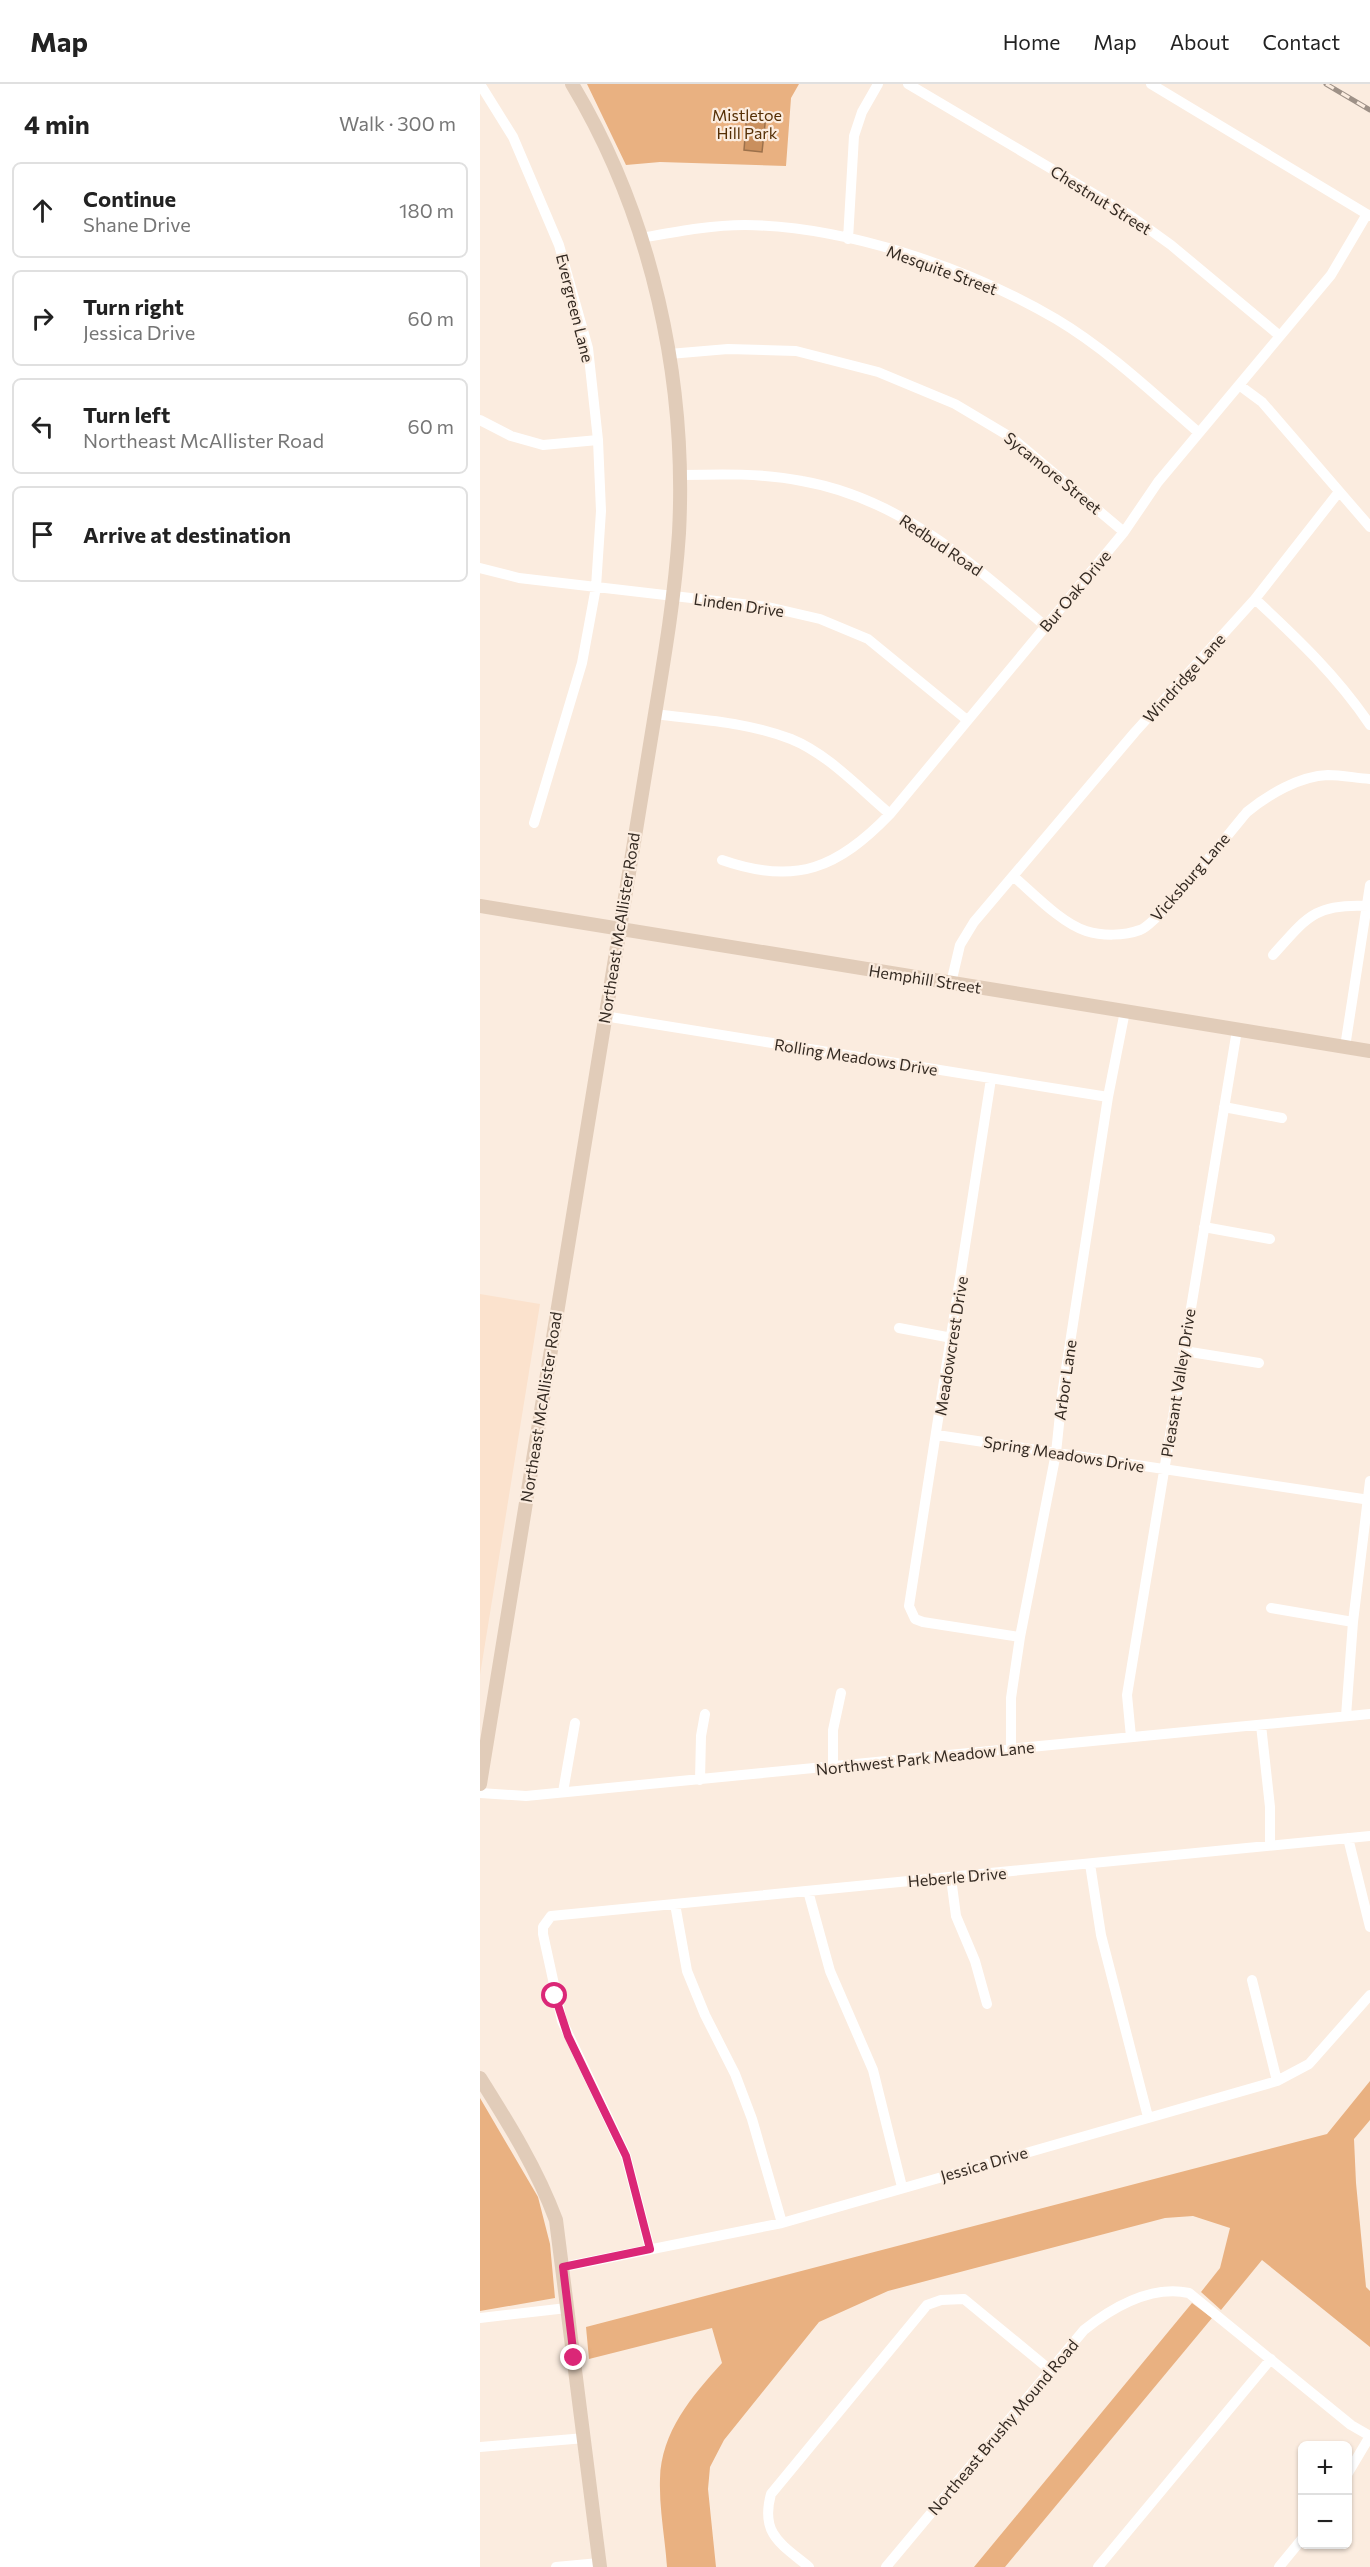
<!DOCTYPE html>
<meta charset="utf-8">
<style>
body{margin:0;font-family:Commissioner,sans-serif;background:#f2f2f2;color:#222}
.controls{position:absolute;right:18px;bottom:18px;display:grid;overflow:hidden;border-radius:9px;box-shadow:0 2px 4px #0004}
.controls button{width:54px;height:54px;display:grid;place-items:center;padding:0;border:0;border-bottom:2px solid #e0e0e0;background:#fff;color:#222;font:30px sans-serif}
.stop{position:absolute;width:18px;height:18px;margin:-14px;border:4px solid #db2777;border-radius:50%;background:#fff}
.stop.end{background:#db2777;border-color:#fff;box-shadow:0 2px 6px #0008}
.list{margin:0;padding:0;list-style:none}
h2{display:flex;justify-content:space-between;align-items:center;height:78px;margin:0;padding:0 24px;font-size:26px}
h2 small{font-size:20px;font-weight:400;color:#767676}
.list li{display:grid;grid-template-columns:39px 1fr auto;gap:18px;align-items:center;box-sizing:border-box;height:96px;margin:0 12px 12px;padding:0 12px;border:2px solid #e0e0e0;border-radius:9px}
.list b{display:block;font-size:22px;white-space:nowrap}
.list p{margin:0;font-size:20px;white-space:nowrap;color:#767676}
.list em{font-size:20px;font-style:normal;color:#767676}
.icon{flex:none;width:33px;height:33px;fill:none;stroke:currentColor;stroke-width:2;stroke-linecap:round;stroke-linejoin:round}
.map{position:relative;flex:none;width:890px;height:2483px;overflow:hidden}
header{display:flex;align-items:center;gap:36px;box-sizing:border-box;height:84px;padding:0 30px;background:#fff;border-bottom:2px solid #e0e0e0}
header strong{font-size:28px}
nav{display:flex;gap:33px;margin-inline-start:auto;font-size:21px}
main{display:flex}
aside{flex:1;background:#fff}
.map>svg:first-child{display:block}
.built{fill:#fbe2cd}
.green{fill:#e9b181}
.water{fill:#c98f5d;stroke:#9c714b;stroke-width:1.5}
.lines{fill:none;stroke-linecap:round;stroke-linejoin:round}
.street{stroke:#fff;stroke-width:10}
.secondary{stroke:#e1ccb9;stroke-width:14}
.rail-casing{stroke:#9e9187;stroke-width:5}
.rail{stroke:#fbecdf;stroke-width:3;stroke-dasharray:9;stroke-linecap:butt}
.route{stroke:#db2777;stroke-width:8}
.labels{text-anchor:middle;stroke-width:4.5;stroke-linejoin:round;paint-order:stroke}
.park-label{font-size:16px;fill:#552f05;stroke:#fbecdf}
.street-label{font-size:16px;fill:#342a22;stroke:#fbecdf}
</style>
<header>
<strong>Map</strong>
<nav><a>Home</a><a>Map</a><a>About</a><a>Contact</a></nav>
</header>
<main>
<aside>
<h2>4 min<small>Walk · 300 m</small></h2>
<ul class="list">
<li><svg class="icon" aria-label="ahead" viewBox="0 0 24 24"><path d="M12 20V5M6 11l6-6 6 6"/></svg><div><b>Continue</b><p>Shane Drive</p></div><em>180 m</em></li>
<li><svg class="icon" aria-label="right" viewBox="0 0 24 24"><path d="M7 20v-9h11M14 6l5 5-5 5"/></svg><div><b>Turn right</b><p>Jessica Drive</p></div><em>60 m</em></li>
<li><svg class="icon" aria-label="left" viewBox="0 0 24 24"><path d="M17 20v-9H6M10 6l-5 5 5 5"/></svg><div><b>Turn left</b><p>Northeast McAllister Road</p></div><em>60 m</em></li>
<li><svg class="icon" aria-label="arrive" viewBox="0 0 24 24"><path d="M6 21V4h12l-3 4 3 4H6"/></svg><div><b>Arrive at destination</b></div></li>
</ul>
</aside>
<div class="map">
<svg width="890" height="2483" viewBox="0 0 890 2483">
<rect width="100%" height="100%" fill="#fbecdf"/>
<!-- built -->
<path class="built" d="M 0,1210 L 60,1220 L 0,1591 Z"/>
<!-- green -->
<path class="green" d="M 107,0 L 319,0 L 311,14 L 306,82 L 180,78 L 146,81 Z
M 890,1997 L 890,2036 L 874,2055 L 876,2099 L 886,2203 L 890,2207 L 890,2263 L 782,2176 L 741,2226 L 721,2208 L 740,2184 L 750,2144 L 713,2132 L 685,2134 L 408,2207 L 339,2238 L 244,2356 L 230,2383 L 228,2405 L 236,2483 L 187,2483 C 185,2454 179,2424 180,2395 C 181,2348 212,2312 242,2279 L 232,2244 L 109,2275 L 106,2243 L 847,2050 Z
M 0,2014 L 58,2113 L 70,2160 L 75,2214 L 0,2227 Z
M 712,2219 L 732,2234 L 525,2483 L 494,2483 Z"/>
<!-- water -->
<path class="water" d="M 267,29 L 286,31 L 282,68 L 264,66 Z"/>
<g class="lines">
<!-- street -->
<path class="street" d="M 0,0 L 33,53 L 79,161 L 108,264 L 118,356 L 121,427 L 116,503 L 102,579 L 54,739
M 428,0 L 648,130 L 691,161 L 800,252
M 671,0 L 890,132
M 161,154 C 195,148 230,141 265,141 C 366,142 489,184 576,235 C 628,266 674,310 719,349
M 368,155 L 374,52 L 382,28 L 398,0
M 189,270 L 248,265 L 316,267 L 398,288 L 475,320 L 532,354 L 644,448
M 759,301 L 782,318 L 890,443
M 0,336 L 31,352 L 63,361 L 118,356
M 200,391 C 241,390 282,389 322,397 C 420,414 493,480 565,542
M 0,484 L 39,494 L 288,523 L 340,535 L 388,555 L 487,636
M 775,515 C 817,554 858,593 890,641
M 175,630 C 220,636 268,638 311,655 C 348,670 379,704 410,730
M 242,776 C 316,802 358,784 410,730 L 644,448 L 678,398 L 851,191 L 887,130
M 533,792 C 553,809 581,839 606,847 C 622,852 644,852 660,846 C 678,840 749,749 767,728 C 788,711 819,692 848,691 C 861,691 876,694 890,695
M 793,871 C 827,833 835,819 889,822
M 471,899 L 480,861 L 494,838 L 655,648 L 775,515 L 858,409
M 124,932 L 628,1013
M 865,963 L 890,801
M 511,995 L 429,1522 L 435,1535 L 443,1538 L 540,1553
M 744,1023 L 802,1034
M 724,1143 L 790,1155
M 419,1244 L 472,1254
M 704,1267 L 779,1279
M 457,1351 L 890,1416
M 791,1524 L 873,1538
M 866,1632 L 873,1538 L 890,1397
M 781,1641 L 790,1723 L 790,1761
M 651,1653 L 647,1611 L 757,946
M 531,1665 L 531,1614 L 540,1553 L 576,1369 L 582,1311 L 628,1013 L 645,927
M 353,1683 L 353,1646 L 361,1609
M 220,1696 L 221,1652 L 225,1630
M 83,1708 L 95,1639
M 0,1709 L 46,1712 L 890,1630
M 868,1754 L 890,1843
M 610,1780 L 621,1851 L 668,2033
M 471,1794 L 476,1832 L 495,1877 L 507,1920
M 328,1807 L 350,1887 L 393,1986 L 422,2103
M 195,1820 L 207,1887 L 225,1931 L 255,1990 L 272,2035 L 302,2139
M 772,1896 L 797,1997
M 170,2165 L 146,2072 L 82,1937 L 63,1850 L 63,1843 L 71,1832 L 890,1752
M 83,2183 L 302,2139 L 797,1997 L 829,1980 L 890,1911
M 0,2234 L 87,2224
M 0,2363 L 105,2354
M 868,2389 L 890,2352
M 76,2483 L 119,2479
M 329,2483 C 301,2460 280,2450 291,2410 L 447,2221 L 461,2216 L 484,2215 L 569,2285
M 406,2483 L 604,2246 C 633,2223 671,2201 709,2209 L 871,2341 L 890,2352
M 618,2483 L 791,2275
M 799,2483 L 822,2455"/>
<!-- secondary -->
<path class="secondary" d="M 0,822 L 890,967
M 0,1700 L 175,630 C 185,570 195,510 199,449 C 207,295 172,133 92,0
M 0,1994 C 29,2040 57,2085 76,2136 L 120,2483"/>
<defs>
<path id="rail" d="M 846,0 L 890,26"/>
</defs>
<!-- rail casing -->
<use href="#rail" class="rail-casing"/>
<!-- rail -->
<use href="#rail" class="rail"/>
</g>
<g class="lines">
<!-- route -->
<path class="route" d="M 75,1912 L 88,1952 L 146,2072 L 170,2165 L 83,2183 L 94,2274"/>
</g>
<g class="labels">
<!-- park labels -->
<g class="park-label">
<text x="267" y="37">Mistletoe<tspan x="267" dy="18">Hill Park</tspan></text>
</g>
<!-- street labels -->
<g class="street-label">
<text transform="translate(621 116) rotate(32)" y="6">Chestnut Street</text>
<text transform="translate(462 186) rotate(20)" y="6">Mesquite Street</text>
<text transform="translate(95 224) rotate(76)" y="6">Evergreen Lane</text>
<text transform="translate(573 389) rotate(39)" y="6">Sycamore Street</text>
<text transform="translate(461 461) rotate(34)" y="6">Redbud Road</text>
<text transform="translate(595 507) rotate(-50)" y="6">Bur Oak Drive</text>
<text transform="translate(259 521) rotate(8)" y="6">Linden Drive</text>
<text transform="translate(704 594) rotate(-48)" y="6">Windridge Lane</text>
<text transform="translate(710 793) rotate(-49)" y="6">Vicksburg Lane</text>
<text transform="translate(139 844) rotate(-81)" y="6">Northeast McAllister Road</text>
<text transform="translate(445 895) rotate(9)" y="6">Hemphill Street</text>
<text transform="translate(376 973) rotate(9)" y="6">Rolling Meadows Drive</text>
<text transform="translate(471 1262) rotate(-81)" y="6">Meadowcrest Drive</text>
<text transform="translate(585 1296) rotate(-82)" y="6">Arbor Lane</text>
<text transform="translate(698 1299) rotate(-81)" y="6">Pleasant Valley Drive</text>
<text transform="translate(61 1323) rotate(-81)" y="6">Northeast McAllister Road</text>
<text transform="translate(584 1370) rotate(9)" y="6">Spring Meadows Drive</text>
<text transform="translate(445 1674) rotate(-6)" y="6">Northwest Park Meadow Lane</text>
<text transform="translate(477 1793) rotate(-5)" y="6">Heberle Drive</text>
<text transform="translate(504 2080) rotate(-16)" y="6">Jessica Drive</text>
<text transform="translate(523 2343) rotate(-50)" y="6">Northeast Brushy Mound Road</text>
</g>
</g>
</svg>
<div class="controls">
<button>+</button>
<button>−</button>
</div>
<div class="stop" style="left:75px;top:1912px"></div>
<div class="stop end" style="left:94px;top:2274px"></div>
</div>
</main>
